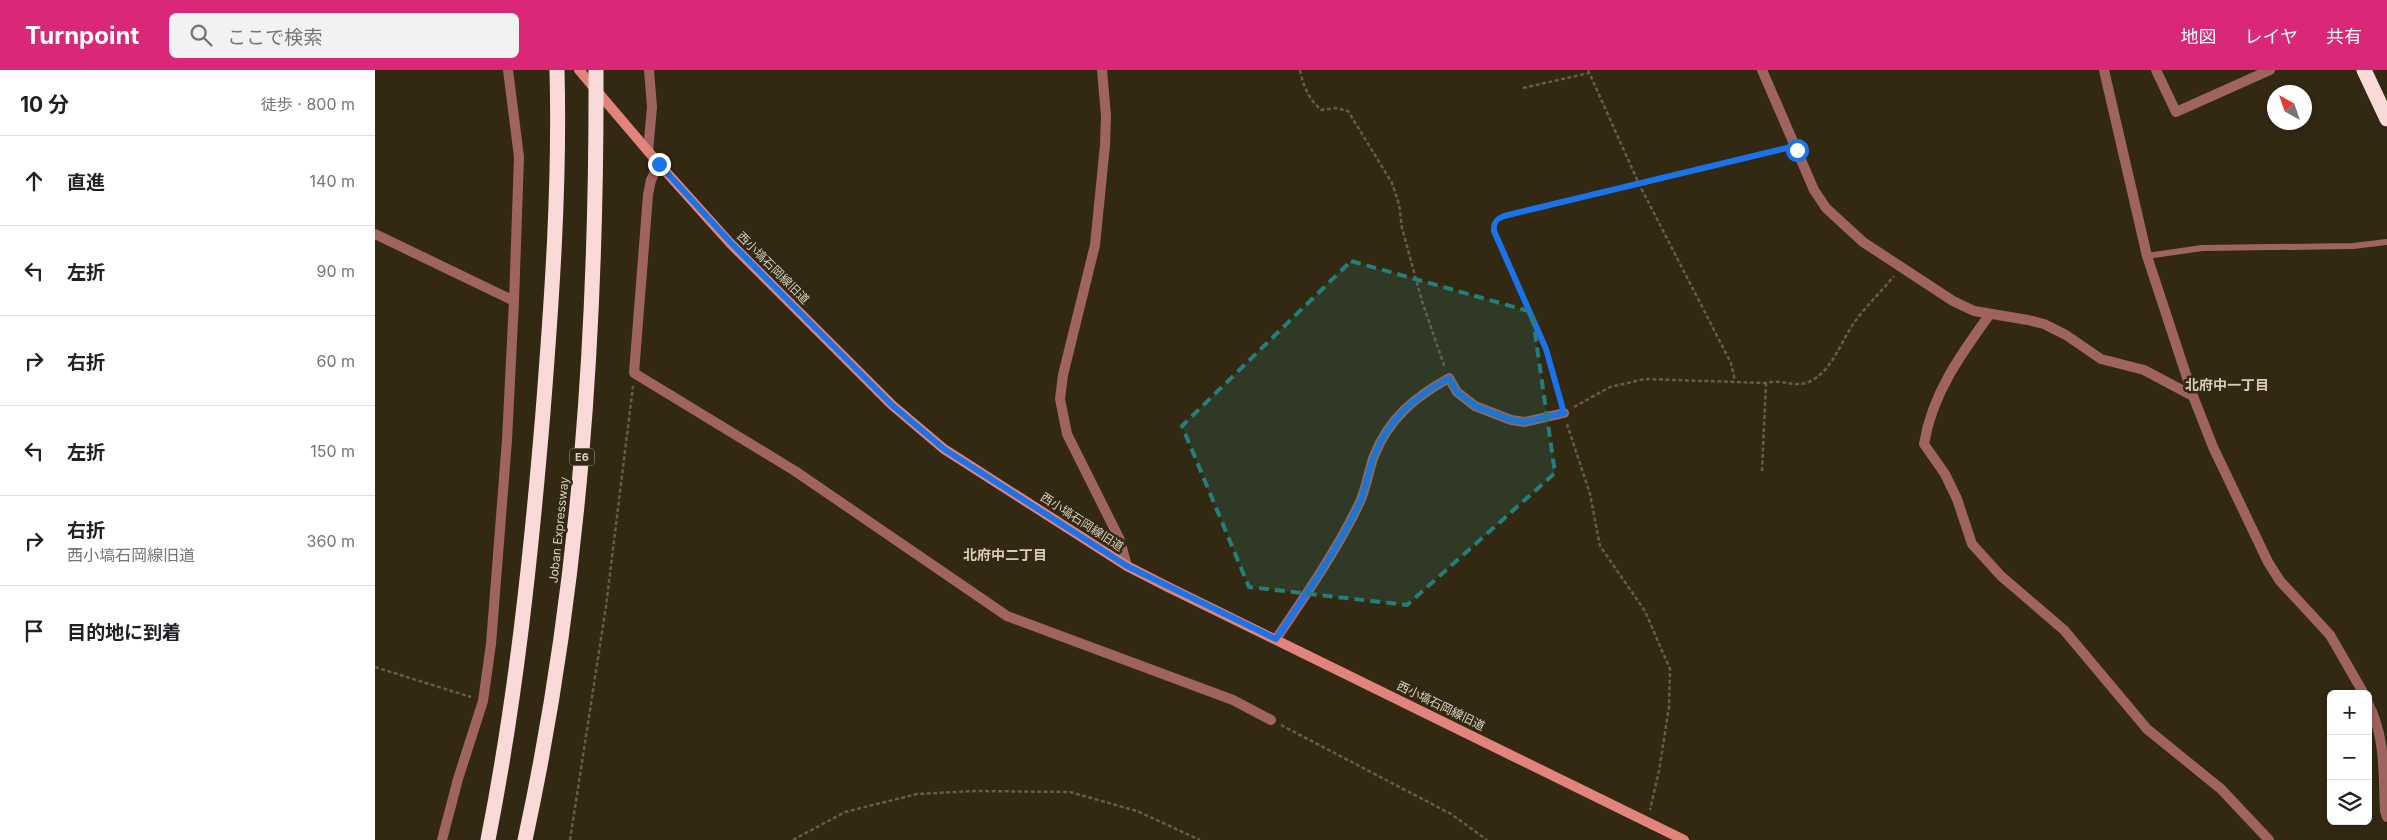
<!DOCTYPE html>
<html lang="ja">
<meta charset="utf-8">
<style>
body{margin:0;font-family:Inter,"Noto Sans JP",sans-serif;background:#f2f2f2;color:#202124}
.controls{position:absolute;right:15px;bottom:15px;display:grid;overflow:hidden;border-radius:8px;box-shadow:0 2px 8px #0003}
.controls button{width:45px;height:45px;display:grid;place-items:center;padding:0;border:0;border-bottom:1px solid #e0e0e0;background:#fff;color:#202124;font:25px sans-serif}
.compass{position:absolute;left:1892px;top:15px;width:45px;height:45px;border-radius:50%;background:#fff;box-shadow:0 2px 8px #0003;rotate:320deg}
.stop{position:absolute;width:15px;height:15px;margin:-11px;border:4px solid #1a73e8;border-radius:50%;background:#fff}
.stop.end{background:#1a73e8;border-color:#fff;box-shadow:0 1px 5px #0008}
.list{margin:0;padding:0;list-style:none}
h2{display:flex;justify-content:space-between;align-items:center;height:65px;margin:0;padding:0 20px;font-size:21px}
h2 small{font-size:16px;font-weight:400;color:#757577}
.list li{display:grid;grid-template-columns:32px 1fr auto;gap:15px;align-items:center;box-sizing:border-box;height:90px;padding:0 20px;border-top:1px solid #e0e0e0}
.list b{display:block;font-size:19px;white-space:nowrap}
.list p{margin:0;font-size:16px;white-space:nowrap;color:#757577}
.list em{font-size:16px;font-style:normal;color:#757577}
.icon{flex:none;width:28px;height:28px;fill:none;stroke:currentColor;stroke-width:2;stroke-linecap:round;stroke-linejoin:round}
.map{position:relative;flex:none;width:2012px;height:770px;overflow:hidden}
header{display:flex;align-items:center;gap:30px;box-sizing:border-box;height:70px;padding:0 25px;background:#db2777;color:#fff}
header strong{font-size:24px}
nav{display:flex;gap:28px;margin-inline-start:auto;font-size:18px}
.search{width:350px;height:45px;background:#f2f2f2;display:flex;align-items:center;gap:12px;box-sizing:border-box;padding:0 18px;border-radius:8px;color:#757577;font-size:19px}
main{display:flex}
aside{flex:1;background:#fff}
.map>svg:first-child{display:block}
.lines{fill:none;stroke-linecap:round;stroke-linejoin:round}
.path{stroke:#665d49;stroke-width:2.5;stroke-dasharray:4 2.5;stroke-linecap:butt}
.lane{stroke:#a06460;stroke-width:6}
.street{stroke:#a06460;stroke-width:10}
.secondary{stroke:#e3837e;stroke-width:10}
.highway{stroke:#f9dad8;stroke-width:15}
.route{stroke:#1a73e8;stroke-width:6}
.marked{fill:#237f77;fill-opacity:0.2;stroke:#237f77;stroke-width:4;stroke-dasharray:10 6;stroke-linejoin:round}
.labels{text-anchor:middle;stroke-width:5;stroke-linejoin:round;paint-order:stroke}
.shield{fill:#332812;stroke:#a69e8f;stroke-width:1}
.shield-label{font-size:11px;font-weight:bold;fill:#d7d1c4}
.street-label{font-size:12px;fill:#d7d1c4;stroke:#332812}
.neighbourhood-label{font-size:14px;font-weight:bold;fill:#d9ccb2;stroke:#332812}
</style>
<header>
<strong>Turnpoint</strong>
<div class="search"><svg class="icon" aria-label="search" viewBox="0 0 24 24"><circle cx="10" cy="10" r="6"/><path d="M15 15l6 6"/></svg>ここで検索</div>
<nav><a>地図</a><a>レイヤ</a><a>共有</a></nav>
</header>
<main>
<aside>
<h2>10 分<small>徒歩 · 800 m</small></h2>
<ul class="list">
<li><svg class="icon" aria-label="ahead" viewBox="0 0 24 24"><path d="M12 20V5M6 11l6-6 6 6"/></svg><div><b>直進</b></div><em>140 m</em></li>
<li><svg class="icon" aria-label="left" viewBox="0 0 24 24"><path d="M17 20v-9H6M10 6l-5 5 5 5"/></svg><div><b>左折</b></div><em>90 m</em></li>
<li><svg class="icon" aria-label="right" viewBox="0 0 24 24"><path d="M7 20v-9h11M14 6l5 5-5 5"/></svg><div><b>右折</b></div><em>60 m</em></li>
<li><svg class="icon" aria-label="left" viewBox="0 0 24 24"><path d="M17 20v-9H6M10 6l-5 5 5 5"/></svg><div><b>左折</b></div><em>150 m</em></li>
<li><svg class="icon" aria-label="right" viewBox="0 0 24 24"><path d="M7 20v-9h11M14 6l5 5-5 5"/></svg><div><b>右折</b><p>西小塙石岡線旧道</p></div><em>360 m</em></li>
<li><svg class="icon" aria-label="arrive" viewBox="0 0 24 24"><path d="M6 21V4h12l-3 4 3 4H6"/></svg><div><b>目的地に到着</b></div></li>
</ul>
</aside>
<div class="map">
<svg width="2012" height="770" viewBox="0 0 2012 770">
<rect width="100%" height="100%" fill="#332812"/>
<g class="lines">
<!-- path -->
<path class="path" d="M 925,0 C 928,16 934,29 946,40 L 961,38 L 973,41 L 1017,113 L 1024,134 L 1027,158 L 1047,231 L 1070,298
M 1213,0 L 1264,114 L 1356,293 L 1360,311
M 1148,18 L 1214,3
M 1186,332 L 1171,279 L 1119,161 L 1121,151 L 1129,146 L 1409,79
M 1199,337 L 1235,317 L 1270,309 L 1391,313 C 1407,308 1419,319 1436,311 C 1458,299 1465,273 1479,253 C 1490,237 1506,222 1519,206
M 1192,354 L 1215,424 L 1225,476 L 1270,541 L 1295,599 L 1294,637 L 1284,701 L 1275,740
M 1387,401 L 1391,313
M 0,597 L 96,627
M 906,655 L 1076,744 L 1112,770
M 195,770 L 231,536 L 258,316
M 418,770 L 470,742 L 542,724 L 600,721 L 695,722 L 762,741 L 825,770"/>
<!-- lane -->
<path class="lane" d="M 1772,186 L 1827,178 L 1978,176 L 2012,172"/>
<!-- street -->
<path class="street" d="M 727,0 L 731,46 L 730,75 L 720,175 L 688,305 L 685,329 L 692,364 L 745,470 L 752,496
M 1387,0 L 1439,120 L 1451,138 L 1488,172 L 1578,231 L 1599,241 L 1653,250 L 1669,254 L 1691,265 L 1726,289 L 1769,300 L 1818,326
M 1729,0 L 1772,186 L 1818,326 L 1838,377 L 1893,492 L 1905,511 L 1955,565 L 1989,624
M 1781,0 L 1801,42 L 1895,0
M 273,81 L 277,37 L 274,0
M 284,94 L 276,110 L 273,125 L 259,303 L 420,401 L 632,546 L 858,630 L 896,650
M 0,164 L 139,231
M 1615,244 C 1586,284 1557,324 1549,374 L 1570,404 L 1582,429 L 1597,474 L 1626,506 L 1689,560 L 1772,659 L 1846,719 L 1894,770
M 901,569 C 930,526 960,483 983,436 C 991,421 993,402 999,386 C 1014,348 1040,327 1074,308 L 1082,322 L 1100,336 L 1136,350 L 1150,352 L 1189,343
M 1993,633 C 2011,668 2008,703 2010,741 L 2012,747
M 67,770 L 83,709 L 108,631 L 116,574 L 132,370 L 139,231 L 144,87 L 133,0"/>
<!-- secondary -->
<path class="secondary" d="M 204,0 L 284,94 L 355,173 L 517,335 L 569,379 L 752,496 L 793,517 L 1309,770"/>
<!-- highway -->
<path class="highway" d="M 1989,0 L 2012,49
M 113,770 C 141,628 156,486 168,342 C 177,228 185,114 182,0
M 150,770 C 205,517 222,258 221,0"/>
</g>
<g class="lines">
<!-- route -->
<path class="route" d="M 284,94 L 356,173 L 517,335 L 569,379 L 752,496 L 901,569 C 930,526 960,483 983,436 C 991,421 993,402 999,386 C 1014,348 1040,327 1074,308 L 1082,322 L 1100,336 L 1136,350 L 1150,352 L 1189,343 L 1171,279 L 1119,161 C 1118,153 1121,149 1129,146 L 1420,76 L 1422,80"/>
</g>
<!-- marked area -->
<path class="marked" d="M 976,191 L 1157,242 L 1180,403 L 1032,535 L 874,517 L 807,356 Z"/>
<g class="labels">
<!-- shield labels -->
<rect class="shield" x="194.5" y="378.5" width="25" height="17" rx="4"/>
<g class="shield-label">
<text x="207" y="391">E6</text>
</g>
<!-- street labels -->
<g class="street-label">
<text transform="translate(398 198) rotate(45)" y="4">西小塙石岡線旧道</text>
<text transform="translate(707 452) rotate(33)" y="4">西小塙石岡線旧道</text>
<text transform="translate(184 460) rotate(-84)" y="4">Joban Expressway</text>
<text transform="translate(1066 636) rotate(26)" y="4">西小塙石岡線旧道</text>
</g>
<!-- neighbourhood labels -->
<g class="neighbourhood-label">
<text x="1852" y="320">北府中一丁目</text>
<text x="630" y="490">北府中二丁目</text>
</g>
</g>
</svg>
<div class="controls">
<button>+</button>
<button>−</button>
<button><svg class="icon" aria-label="layers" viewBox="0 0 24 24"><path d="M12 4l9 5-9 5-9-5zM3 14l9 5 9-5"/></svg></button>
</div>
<svg class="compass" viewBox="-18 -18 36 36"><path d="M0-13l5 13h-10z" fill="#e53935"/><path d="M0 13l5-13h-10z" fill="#757577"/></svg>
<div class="stop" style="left:1422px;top:80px"></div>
<div class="stop end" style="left:284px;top:94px"></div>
</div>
</main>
